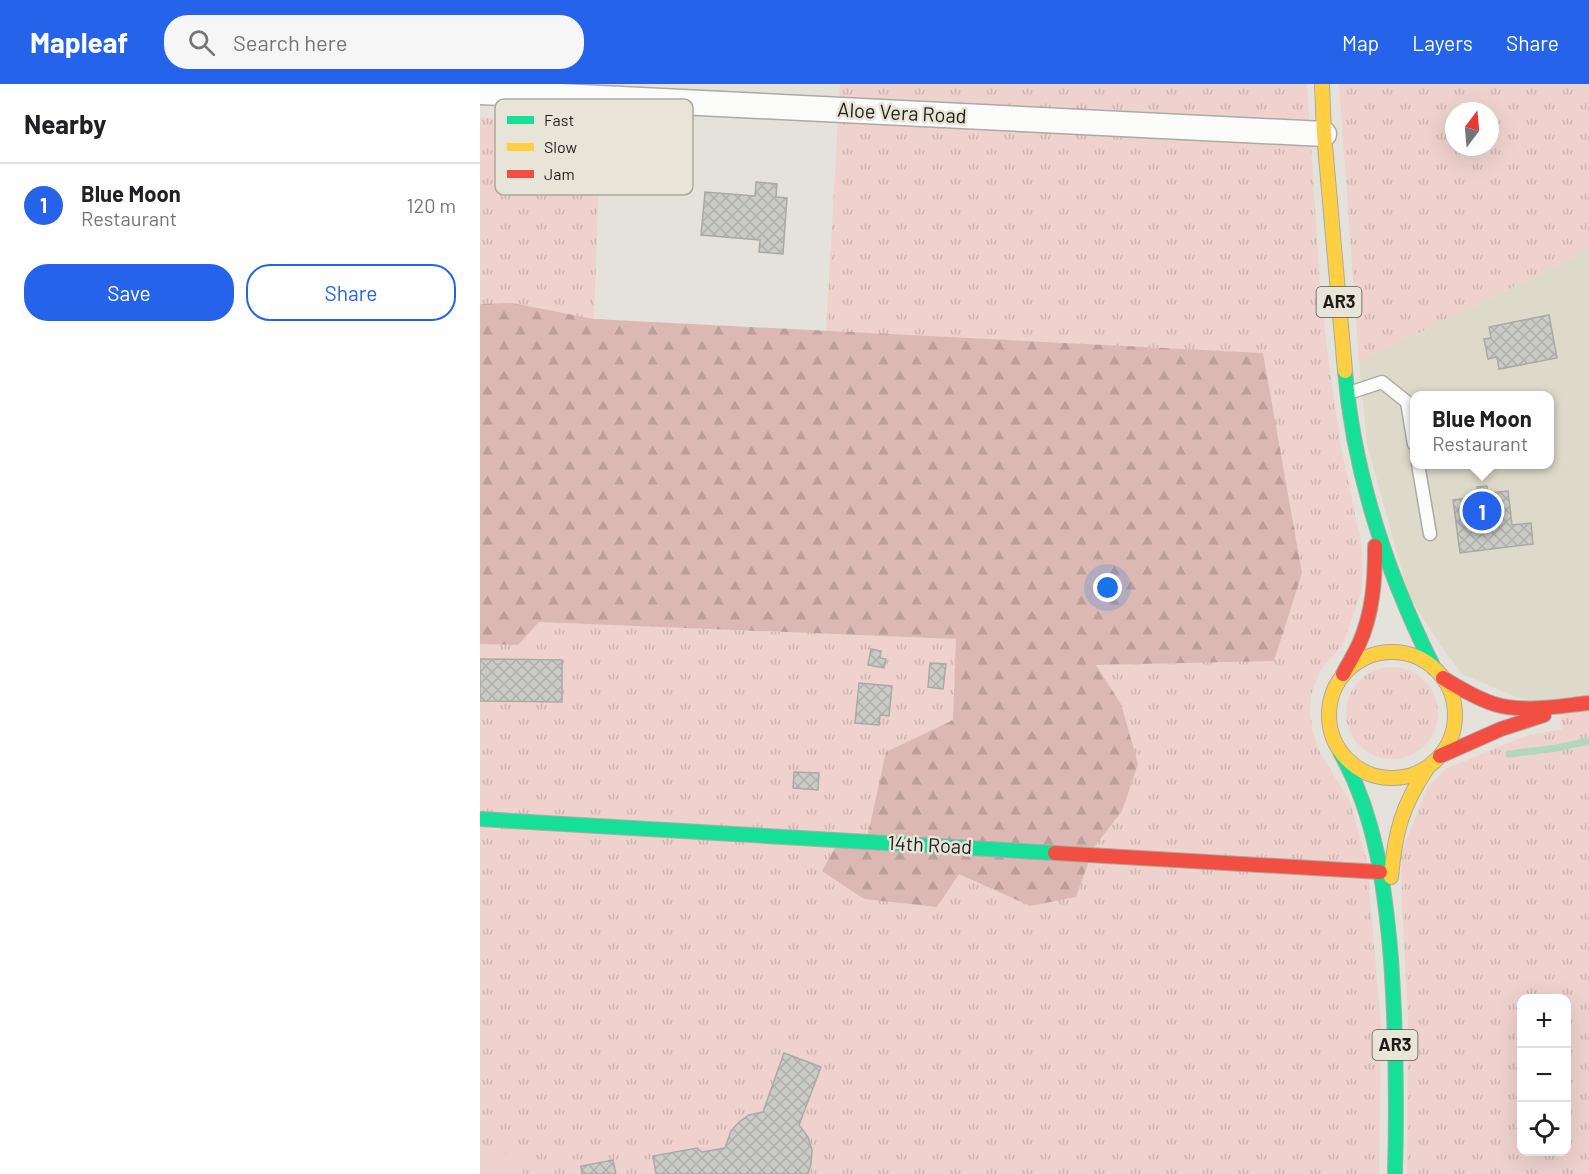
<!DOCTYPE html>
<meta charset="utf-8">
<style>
body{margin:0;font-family:Barlow,sans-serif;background:#f6f6f6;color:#202124}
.controls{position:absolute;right:18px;bottom:18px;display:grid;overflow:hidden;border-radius:12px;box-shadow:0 6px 24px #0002}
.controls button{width:54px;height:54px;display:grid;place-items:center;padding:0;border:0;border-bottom:2px solid #e0e0e0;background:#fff;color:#202124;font:30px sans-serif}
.compass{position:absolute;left:965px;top:18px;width:54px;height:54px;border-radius:50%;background:#fff;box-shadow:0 6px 24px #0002;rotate:16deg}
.you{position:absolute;left:628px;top:504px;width:21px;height:21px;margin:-15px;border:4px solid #fff;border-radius:50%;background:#1a73e8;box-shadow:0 0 0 9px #1a73e833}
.badge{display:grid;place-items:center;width:39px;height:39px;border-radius:50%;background:#2563eb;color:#fff;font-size:20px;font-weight:700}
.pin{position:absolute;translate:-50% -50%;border:3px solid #fff;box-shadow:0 2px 6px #0006}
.popup{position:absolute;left:930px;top:307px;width:144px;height:78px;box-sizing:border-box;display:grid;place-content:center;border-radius:12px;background:#fff;filter:drop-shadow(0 2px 4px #0005);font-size:20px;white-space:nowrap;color:#757577}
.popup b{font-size:22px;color:#202124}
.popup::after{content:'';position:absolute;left:50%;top:100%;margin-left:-12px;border:12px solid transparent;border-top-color:#fff}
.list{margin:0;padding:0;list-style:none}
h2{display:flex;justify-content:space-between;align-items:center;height:78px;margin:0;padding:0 24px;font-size:26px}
h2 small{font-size:20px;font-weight:400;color:#757577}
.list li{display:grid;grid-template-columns:39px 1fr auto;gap:18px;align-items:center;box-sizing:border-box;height:84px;padding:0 24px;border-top:2px solid #e0e0e0}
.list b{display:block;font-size:22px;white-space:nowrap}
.list p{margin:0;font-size:20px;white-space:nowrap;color:#757577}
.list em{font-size:20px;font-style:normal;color:#757577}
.actions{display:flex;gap:12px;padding:18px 24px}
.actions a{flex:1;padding:14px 0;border:2px solid #2563eb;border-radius:24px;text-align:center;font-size:21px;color:#2563eb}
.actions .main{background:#2563eb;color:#fff}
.icon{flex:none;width:33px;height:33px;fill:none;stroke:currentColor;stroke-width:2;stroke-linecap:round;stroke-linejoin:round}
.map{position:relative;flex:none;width:1109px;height:1090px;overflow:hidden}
header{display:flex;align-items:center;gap:36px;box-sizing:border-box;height:84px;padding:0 30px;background:#2563eb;color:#fff}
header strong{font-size:28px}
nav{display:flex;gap:33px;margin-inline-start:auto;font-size:21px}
.search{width:420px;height:54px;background:#f6f6f6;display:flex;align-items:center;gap:15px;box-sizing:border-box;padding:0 21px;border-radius:24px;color:#757577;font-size:22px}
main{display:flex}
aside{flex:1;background:#fff}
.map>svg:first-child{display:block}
.built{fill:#dedacb;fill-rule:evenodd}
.grass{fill:url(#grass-tufts);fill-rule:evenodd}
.forest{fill:url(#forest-firs)}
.pitch{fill:#efd2cd}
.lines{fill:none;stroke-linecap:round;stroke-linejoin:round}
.stream{stroke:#b0d8bf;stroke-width:7}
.building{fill:url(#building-cross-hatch);stroke:#aaa9a5;stroke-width:1.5}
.lane-casing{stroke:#abaaa5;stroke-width:15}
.street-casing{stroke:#abaaa5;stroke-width:27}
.fast-casing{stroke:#abaaa5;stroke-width:16}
.slow-casing{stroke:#abaaa5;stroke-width:16}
.jam-casing{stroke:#abaaa5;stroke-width:16}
.lane{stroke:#fbfbfa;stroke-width:12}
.street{stroke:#fbfbfa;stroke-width:24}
.fast{stroke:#16e098;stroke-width:14}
.slow{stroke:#ffcf43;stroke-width:14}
.jam{stroke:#f24e42;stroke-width:14}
.labels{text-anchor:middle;stroke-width:5;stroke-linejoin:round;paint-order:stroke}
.shield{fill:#e8e4d7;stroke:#5b5952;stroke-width:1.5}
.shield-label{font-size:18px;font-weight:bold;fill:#1f1d19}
.street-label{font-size:20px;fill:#1f1d19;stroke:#e8e4d7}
.key{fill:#e8e4d7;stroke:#aca89e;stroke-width:1.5}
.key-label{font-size:16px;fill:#1f1d19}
</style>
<header>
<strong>Mapleaf</strong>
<div class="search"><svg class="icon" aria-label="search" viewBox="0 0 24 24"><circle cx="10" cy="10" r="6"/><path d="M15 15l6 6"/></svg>Search here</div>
<nav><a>Map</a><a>Layers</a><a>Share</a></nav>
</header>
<main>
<aside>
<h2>Nearby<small></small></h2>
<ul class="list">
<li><span class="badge">1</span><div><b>Blue Moon</b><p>Restaurant</p></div><em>120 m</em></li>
</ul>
<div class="actions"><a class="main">Save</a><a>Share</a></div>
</aside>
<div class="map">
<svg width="1109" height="1090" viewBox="0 0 1109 1090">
<defs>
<pattern id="grass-tufts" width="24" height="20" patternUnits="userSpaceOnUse" patternTransform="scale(1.5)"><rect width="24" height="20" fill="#efd2cd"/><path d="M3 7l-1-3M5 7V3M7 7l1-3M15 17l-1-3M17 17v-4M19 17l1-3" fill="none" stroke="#ccb4af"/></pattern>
<pattern id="forest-firs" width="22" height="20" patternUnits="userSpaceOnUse" patternTransform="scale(1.5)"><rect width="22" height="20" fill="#dbb8b4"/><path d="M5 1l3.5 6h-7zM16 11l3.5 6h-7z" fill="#bc9e9a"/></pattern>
<pattern id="building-cross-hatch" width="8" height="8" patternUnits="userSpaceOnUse" patternTransform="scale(1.5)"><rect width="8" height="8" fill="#cbcbc6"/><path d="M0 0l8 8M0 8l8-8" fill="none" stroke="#aeaeaa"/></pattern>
</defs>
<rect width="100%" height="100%" fill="#e4e2db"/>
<!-- built -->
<path class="built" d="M 1109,166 L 1109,611 L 1048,618 L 982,590 L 967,570 L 947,541 L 928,509 L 887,360 L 879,278 ZM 934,312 L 1070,312 L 1070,380 L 934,380 Z"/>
<!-- grass -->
<path class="grass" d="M 360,0 L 827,0 L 840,201 L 849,281 L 861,363 L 882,463 L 882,506 L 862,562 L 846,579 L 840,587 L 831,611 L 830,629 L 833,649 L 840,669 L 870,717 L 887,778 L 901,941 L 899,1090 L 0,1090 L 0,560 L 38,561 L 59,538 L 477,555 L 473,636 L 407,668 L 479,790 L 641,620 L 616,581 L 794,576 L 822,489 L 783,269 L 346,247 Z
M 859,0 L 1109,0 L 1109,166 L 879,278 ZM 974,27 L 1010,27 L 1010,63 L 974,63 Z
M 0,34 L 121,34 L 114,235 L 32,219 L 0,220 Z
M866 629a46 46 0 1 1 92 0a46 46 0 1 1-92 0Z
M 1109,611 L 1109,1090 L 927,1090 L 928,934 L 922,820 L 921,769 L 948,702 L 966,685 L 1045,652 L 1082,645 L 1078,614 ZM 1042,914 L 1086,914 L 1086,1068 L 1042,1068 Z"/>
<!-- forest -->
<path class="forest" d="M 32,219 L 114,235 L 783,269 L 822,489 L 794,577 L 616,581 L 641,620 L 658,680 L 642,727 L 614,763 L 596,813 L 550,822 L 479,790 L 457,823 L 384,815 L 342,787 L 361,753 L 388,750 L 406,668 L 473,636 L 476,555 L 59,538 L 38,561 L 0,560 L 0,220 Z"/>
<!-- pitch -->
<path class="pitch" d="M 0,1069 L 44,1071 L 43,1090 L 0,1090 Z"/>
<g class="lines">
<!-- stream -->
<path class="stream" d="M 1029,670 L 1077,664 L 1109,657"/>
</g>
<!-- building -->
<path class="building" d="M 276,98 L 297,100 L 296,113 L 307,114 L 303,170 L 279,168 L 280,156 L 221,151 L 225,108 L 275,112 Z
M 1069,231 L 1077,274 L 1019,285 L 1017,273 L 1008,275 L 1004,255 L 1011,254 L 1009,243 Z
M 1007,402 L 1008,409 L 1028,407 L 1032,441 L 1051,439 L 1053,460 L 980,469 L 973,416 L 998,413 L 997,403 Z
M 391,565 L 401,567 L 400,574 L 406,575 L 404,584 L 388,581 Z
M 0,575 L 82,576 L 82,618 L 0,617 Z
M 450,579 L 466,580 L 463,605 L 448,603 Z
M 379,599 L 412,602 L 409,632 L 400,631 L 399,641 L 375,639 Z
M 314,688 L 339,689 L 338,706 L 313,704 Z
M 304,969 L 341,983 L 319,1041 L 328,1053 L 332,1066 L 331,1080 L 328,1090 L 176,1090 L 173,1072 L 217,1064 L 222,1068 L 245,1064 L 251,1047 L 259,1038 L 269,1031 L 283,1028 Z
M 133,1076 L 136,1090 L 102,1090 L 101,1082 Z"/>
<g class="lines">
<defs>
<path id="lane" d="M 869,309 L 902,298 L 927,318 L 934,360
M 938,380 L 950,450"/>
<path id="street" d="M 0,8 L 844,50"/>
<path id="fast" d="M 865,287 C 874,393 907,490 954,584
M 860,668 C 896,731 905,804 911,875 C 916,947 917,1018 915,1090
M 0,735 L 575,769"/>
<path id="slow" d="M 842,0 L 844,50 L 865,287
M849 631a63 63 0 1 1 126 0a63 63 0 1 1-126 0Z
M 911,793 C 915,748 922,721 948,683"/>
<path id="jam" d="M 863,590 C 868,580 874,571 879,560 C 893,529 895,496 895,462
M 963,594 C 979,604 996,614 1014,620 C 1044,629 1079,622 1109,619
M 960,672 L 1021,645 L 1064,631
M 575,769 L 900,788"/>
</defs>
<!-- lane casing -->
<use href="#lane" class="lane-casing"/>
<!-- street casing -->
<use href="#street" class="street-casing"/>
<!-- fast casing -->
<use href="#fast" class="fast-casing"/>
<!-- slow casing -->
<use href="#slow" class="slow-casing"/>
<!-- jam casing -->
<use href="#jam" class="jam-casing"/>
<!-- lane -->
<use href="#lane" class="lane"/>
<!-- street -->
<use href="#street" class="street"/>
<!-- fast -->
<use href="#fast" class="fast"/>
<!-- slow -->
<use href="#slow" class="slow"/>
<!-- jam -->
<use href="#jam" class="jam"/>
</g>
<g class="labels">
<!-- shield labels -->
<g class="shield">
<rect x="836.5" y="203" width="45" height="30" rx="4.5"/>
<rect x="892.5" y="946" width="45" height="30" rx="4.5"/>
</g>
<g class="shield-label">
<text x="859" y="224">AR3</text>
<text x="915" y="967">AR3</text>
</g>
<!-- street labels -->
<g class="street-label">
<text transform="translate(422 29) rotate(3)" y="7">Aloe Vera Road</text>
<text transform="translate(450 761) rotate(3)" y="7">14th Road</text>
</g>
</g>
<!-- legend -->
<rect x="15" y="15" width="198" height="96" rx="9" class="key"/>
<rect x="27" y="32" width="27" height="8" fill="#16e098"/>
<rect x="27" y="59" width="27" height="8" fill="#ffcf43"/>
<rect x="27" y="86" width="27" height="8" fill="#f24e42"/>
<g class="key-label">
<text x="64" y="42">Fast</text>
<text x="64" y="69">Slow</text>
<text x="64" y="96">Jam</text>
</g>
</svg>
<div class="controls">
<button>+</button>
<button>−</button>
<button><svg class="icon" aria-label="locate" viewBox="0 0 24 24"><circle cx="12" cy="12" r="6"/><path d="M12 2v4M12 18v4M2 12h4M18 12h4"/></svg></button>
</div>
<svg class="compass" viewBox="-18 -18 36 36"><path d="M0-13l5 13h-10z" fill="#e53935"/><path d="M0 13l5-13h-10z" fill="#757577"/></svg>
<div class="you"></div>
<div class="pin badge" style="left:1002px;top:427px">1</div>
<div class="popup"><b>Blue Moon</b>Restaurant</div>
</div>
</main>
